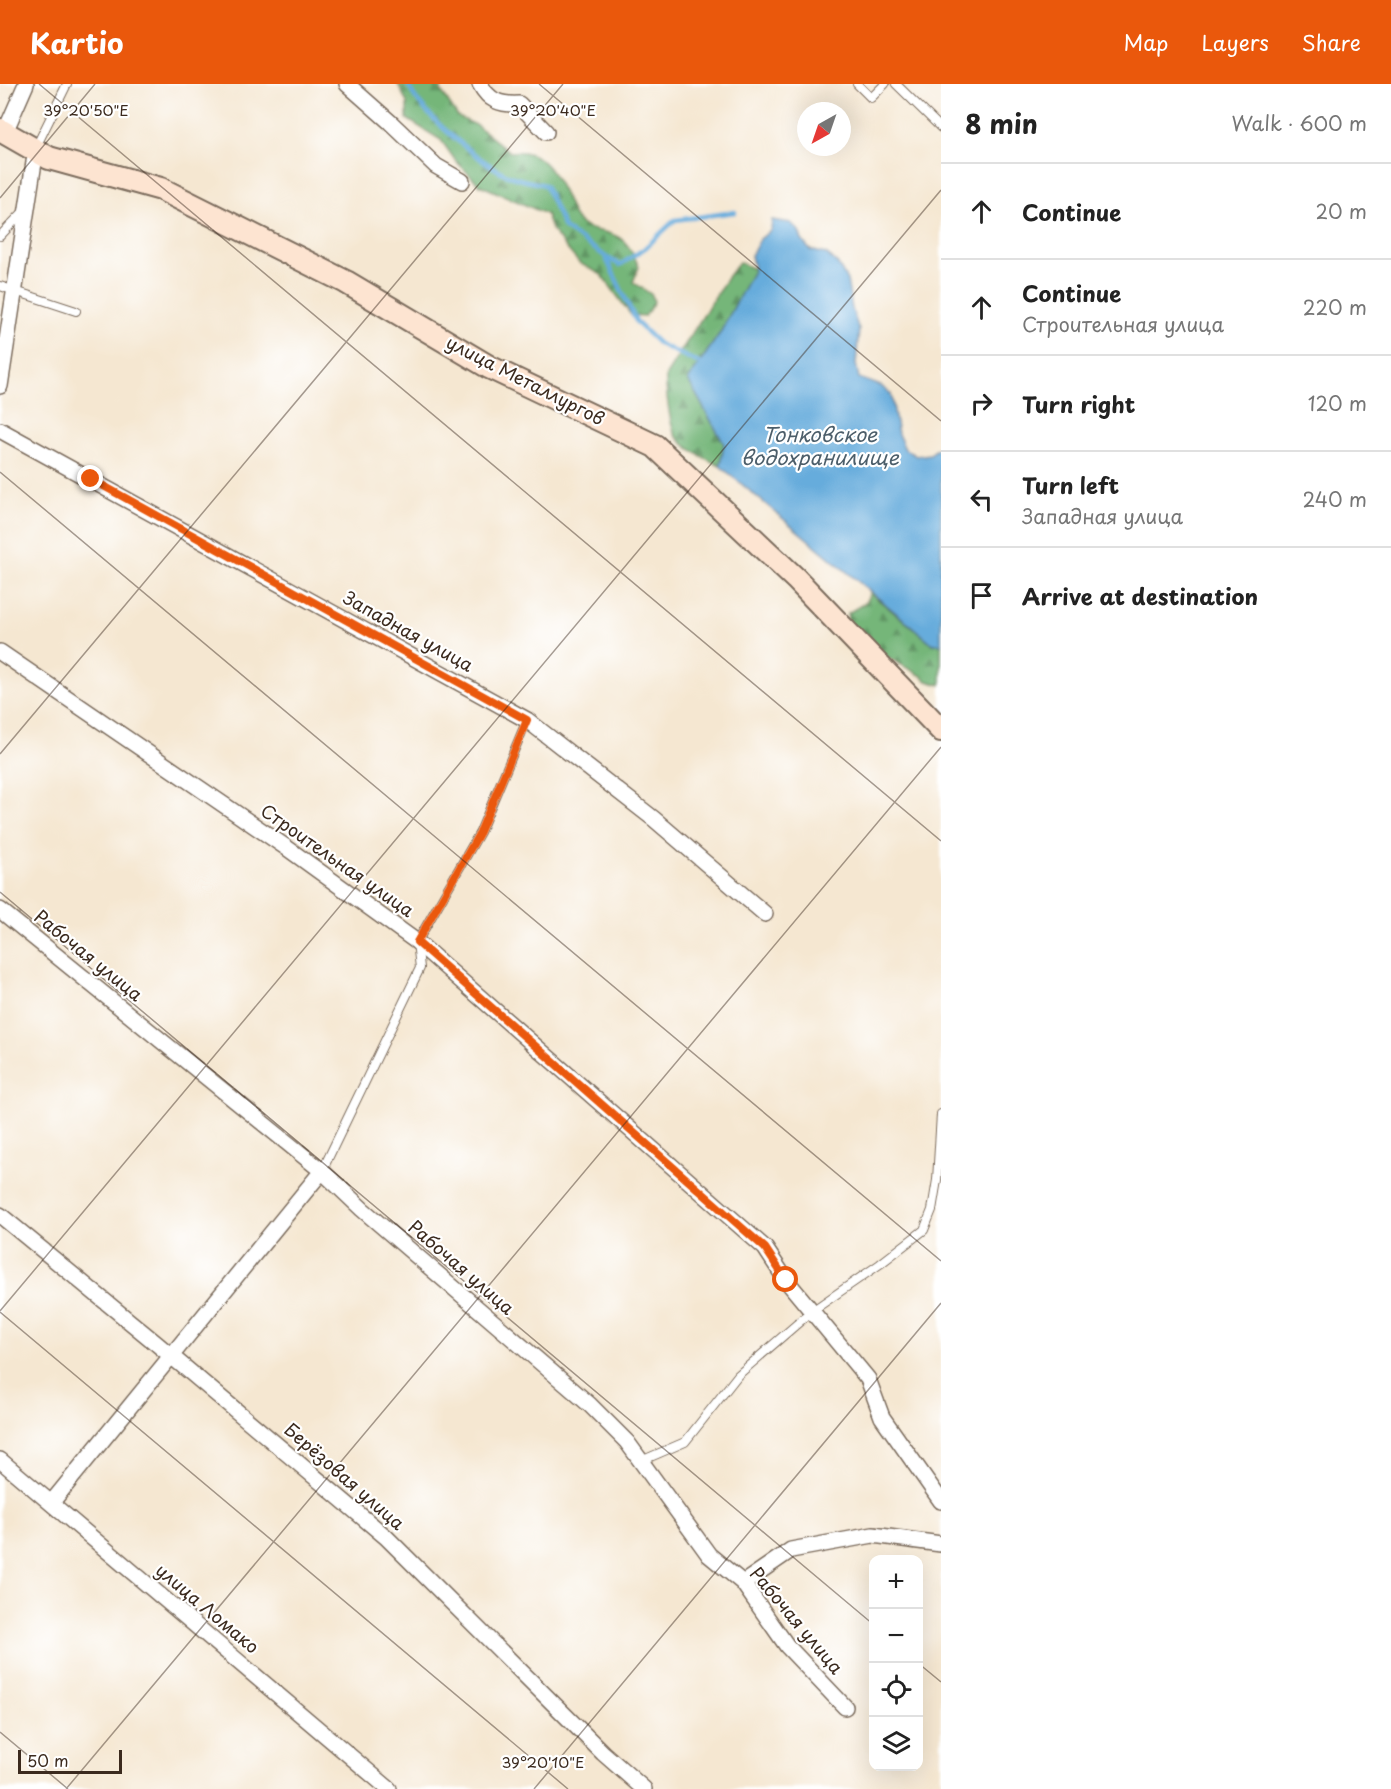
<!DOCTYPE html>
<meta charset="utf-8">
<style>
body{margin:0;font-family:"Playpen Sans",sans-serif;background:#f6f6f6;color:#222}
.controls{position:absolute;right:18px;bottom:18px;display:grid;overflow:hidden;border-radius:12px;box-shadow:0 6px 24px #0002}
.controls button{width:54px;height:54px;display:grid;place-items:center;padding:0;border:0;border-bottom:2px solid #e0e0e0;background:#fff;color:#222;font:30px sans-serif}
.compass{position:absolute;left:797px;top:18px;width:54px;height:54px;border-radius:50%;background:#fff;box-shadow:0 6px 24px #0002;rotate:220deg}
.scale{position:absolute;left:18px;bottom:15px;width:104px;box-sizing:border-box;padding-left:6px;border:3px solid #3b2a1e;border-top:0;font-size:16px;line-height:21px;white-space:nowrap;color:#3b2a1e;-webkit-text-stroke:4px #fff;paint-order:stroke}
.stop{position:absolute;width:18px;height:18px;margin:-14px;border:4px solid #ea580c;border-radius:50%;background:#fff}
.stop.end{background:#ea580c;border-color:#fff;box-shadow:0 2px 6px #0008}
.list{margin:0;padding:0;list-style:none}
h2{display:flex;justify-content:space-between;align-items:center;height:78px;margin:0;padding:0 24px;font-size:26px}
h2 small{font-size:20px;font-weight:400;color:#767676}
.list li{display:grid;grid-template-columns:39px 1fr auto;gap:18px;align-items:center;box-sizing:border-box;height:96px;padding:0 24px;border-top:2px solid #e0e0e0}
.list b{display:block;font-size:22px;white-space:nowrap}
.list p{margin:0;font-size:20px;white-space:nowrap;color:#767676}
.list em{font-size:20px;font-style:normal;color:#767676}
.icon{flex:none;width:33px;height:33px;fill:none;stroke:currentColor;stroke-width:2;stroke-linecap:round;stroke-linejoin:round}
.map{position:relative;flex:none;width:941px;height:1705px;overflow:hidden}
header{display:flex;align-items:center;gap:36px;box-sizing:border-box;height:84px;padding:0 30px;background:#ea580c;color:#fff}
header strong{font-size:28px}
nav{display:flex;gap:33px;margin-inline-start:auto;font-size:21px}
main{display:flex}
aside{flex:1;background:#fff}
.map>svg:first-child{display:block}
.forest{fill:url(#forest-firs);stroke:#58704c;stroke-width:1.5}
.water{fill:#66acdc;stroke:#506b7d;stroke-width:1.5}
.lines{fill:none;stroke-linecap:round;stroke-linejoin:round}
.stream{stroke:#66acdc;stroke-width:4.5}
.lane-casing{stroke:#7c6c5d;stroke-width:10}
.street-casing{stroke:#7c6c5d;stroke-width:18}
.secondary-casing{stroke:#7c6c5d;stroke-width:26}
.lane{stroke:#fff;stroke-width:8}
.street{stroke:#fff;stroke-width:15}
.secondary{stroke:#fde4d1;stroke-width:22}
.route{stroke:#ea580c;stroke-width:8}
.ticks{fill:none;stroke:#3b2a1e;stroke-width:1.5;stroke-opacity:0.45}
.labels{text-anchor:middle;stroke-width:4.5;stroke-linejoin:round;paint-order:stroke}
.street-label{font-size:18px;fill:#3b2a1e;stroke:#fff}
.water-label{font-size:20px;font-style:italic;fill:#4c5e6a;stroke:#fff}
.ticks-label{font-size:15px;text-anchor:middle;fill:#3b2a1e;stroke:#fff;stroke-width:4.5;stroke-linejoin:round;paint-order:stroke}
</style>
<header>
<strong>Kartio</strong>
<nav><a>Map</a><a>Layers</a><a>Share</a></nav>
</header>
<main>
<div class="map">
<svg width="941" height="1705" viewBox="0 0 941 1705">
<defs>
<pattern id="forest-firs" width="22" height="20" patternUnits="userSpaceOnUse" patternTransform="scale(1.5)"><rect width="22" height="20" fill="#74b679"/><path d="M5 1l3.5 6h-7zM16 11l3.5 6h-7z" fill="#609463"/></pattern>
</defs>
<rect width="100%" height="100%" fill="#fff"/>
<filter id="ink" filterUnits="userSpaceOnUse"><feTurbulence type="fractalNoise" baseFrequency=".0167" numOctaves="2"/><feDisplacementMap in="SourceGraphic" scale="12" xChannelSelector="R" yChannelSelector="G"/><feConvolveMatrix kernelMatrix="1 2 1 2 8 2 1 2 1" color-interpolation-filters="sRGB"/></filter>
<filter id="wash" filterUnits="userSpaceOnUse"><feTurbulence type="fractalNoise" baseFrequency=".008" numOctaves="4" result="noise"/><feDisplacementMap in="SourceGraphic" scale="24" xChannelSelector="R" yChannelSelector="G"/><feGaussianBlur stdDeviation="1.35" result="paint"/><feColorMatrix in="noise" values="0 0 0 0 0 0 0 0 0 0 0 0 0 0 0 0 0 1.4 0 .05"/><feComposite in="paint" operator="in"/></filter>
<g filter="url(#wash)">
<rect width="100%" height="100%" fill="#f5e7d1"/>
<!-- forest -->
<path class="forest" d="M 398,0 L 441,0 L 441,7 L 458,33 L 476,41 L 510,68 C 544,64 555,91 568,118 C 570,123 572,130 576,135 C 587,149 604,145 618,153 C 629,159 634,172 639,183 L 633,198 L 652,211 L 654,218 L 645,232 L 631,231 L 602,191 L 579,179 L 562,159 L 551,145 L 546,130 L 480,101 L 455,76 L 441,56 L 407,35 L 407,19 Z
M 739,178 L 754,185 L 720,249 L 688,296 L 724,360 L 720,382 C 705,374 687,366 676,352 C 670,344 665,302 666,291 L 728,192 Z
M 870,509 L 933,560 L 941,560 L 941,601 L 927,597 L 922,592 L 885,572 L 847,539 L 848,529 L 865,519 Z"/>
<!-- water -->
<path class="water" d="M 772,136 L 791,139 L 799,147 L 802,156 L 810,166 L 826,170 L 837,179 L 847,196 L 852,225 L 859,246 L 856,280 L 859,294 L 881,302 L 891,310 L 898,350 L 905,365 L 916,372 L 930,370 L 941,362 L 941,560 L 933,560 L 720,382 L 724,360 L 688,296 L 720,249 L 754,185 L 751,172 L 760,155 L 771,146 Z"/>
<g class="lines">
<!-- stream -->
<path class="stream" d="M 408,0 C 418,28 478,76 505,90 C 517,96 533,98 545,101 L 564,144 L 605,172 L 637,239 L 659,260 L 699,279
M 606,173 L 620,181 L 645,164 L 675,136 L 735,128"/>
</g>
</g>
<g filter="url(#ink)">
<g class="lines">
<defs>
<path id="lane" d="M 857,0 L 871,14 L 885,0
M 896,0 L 941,44
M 36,63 L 67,0
M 0,152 L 24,127
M 0,202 L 76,227
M 322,1087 L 420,884 L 417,858 L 480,748 L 527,636
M 641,1377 L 685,1358 L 738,1291 L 812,1227 L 880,1180 L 924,1146 L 932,1126 L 937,1096 L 941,1030"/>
<path id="street" d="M 347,0 L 390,38 L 436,82 L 462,97
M 480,0 C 489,17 500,21 519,20 L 546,48
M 5,48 L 26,0
M 0,302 L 36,65
M 0,346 L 527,636 L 654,735 L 765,830
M 0,568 L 287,764 L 417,858 L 765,1164 L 786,1196 L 868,1295 L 882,1333 L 941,1417
M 0,826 L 322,1087 L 362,1125 L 590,1321 L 627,1358 L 709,1471 L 743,1499 L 787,1562 L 845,1623
M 0,1131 L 157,1260 L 386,1453 L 603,1669 L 644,1705
M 0,1376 L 389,1705
M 52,1418 L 322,1087
M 743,1499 L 791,1466 L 873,1451 L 941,1460"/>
<path id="secondary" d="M 0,46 L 49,74 L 161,105 L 346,198 L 489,283 L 655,362 L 796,495 L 941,646"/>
</defs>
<!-- lane casing -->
<use href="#lane" class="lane-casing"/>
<!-- street casing -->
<use href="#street" class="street-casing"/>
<!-- secondary casing -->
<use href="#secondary" class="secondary-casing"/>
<!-- lane -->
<use href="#lane" class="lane"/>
<!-- street -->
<use href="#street" class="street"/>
<!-- secondary -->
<use href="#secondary" class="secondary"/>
</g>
</g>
<g class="lines" filter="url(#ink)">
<!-- route -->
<path class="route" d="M 91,395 L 527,636 L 480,748 L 417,858 L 765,1164 L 786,1196"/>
</g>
<!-- ticks -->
<path class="ticks" d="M 39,0 L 941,757M 539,0 L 941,337M 0,114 L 95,0M 0,388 L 941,1177M 0,670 L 563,0M 0,808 L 874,1541M 0,1227 L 941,106M 0,1228 L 568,1705M 918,1579 L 941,1598M 0,1648 L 68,1705M 66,1705 L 941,663M 534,1705 L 941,1219"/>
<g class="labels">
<!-- street labels -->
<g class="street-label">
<text transform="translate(525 297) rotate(27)" y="6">улица Металлургов</text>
<text transform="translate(408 548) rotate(29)" y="6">Западная улица</text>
<text transform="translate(337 777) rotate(35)" y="6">Строительная улица</text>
<text transform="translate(88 872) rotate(39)" y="6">Рабочая улица</text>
<text transform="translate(461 1184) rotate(41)" y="6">Рабочая улица</text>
<text transform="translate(344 1393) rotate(41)" y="6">Берёзовая улица</text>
<text transform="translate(207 1525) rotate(40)" y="6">улица Ломако</text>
<text transform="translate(796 1537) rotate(50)" y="6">Рабочая улица</text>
</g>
<!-- water labels -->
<g class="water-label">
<text x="820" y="358">Тонковское<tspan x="820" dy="23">водохранилище</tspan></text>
</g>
</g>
<g class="ticks-label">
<text x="86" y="32">39°20'50"E</text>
<text x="553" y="32">39°20'40"E</text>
<text x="543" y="1684">39°20'10"E</text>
</g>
</svg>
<div class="controls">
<button>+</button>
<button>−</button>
<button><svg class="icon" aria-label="locate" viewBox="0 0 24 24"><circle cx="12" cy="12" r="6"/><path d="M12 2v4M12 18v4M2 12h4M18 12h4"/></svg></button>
<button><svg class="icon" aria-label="layers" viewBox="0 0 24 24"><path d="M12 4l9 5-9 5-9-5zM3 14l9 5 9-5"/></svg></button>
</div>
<svg class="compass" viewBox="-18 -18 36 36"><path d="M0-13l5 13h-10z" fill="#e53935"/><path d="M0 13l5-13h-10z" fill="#767676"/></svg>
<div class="scale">50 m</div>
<div class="stop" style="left:786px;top:1196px"></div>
<div class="stop end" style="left:91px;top:395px"></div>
</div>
<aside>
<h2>8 min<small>Walk · 600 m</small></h2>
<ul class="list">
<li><svg class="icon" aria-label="ahead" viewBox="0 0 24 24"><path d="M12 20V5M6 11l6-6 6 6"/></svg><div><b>Continue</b></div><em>20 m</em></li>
<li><svg class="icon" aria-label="ahead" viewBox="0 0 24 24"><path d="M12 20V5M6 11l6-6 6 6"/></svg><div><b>Continue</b><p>Строительная улица</p></div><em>220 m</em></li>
<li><svg class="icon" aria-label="right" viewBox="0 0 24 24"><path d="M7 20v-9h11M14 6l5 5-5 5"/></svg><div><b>Turn right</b></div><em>120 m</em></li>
<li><svg class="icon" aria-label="left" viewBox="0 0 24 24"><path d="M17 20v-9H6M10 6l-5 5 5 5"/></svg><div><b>Turn left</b><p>Западная улица</p></div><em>240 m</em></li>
<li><svg class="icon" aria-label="arrive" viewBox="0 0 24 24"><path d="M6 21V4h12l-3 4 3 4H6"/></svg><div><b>Arrive at destination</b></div></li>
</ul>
</aside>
</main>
